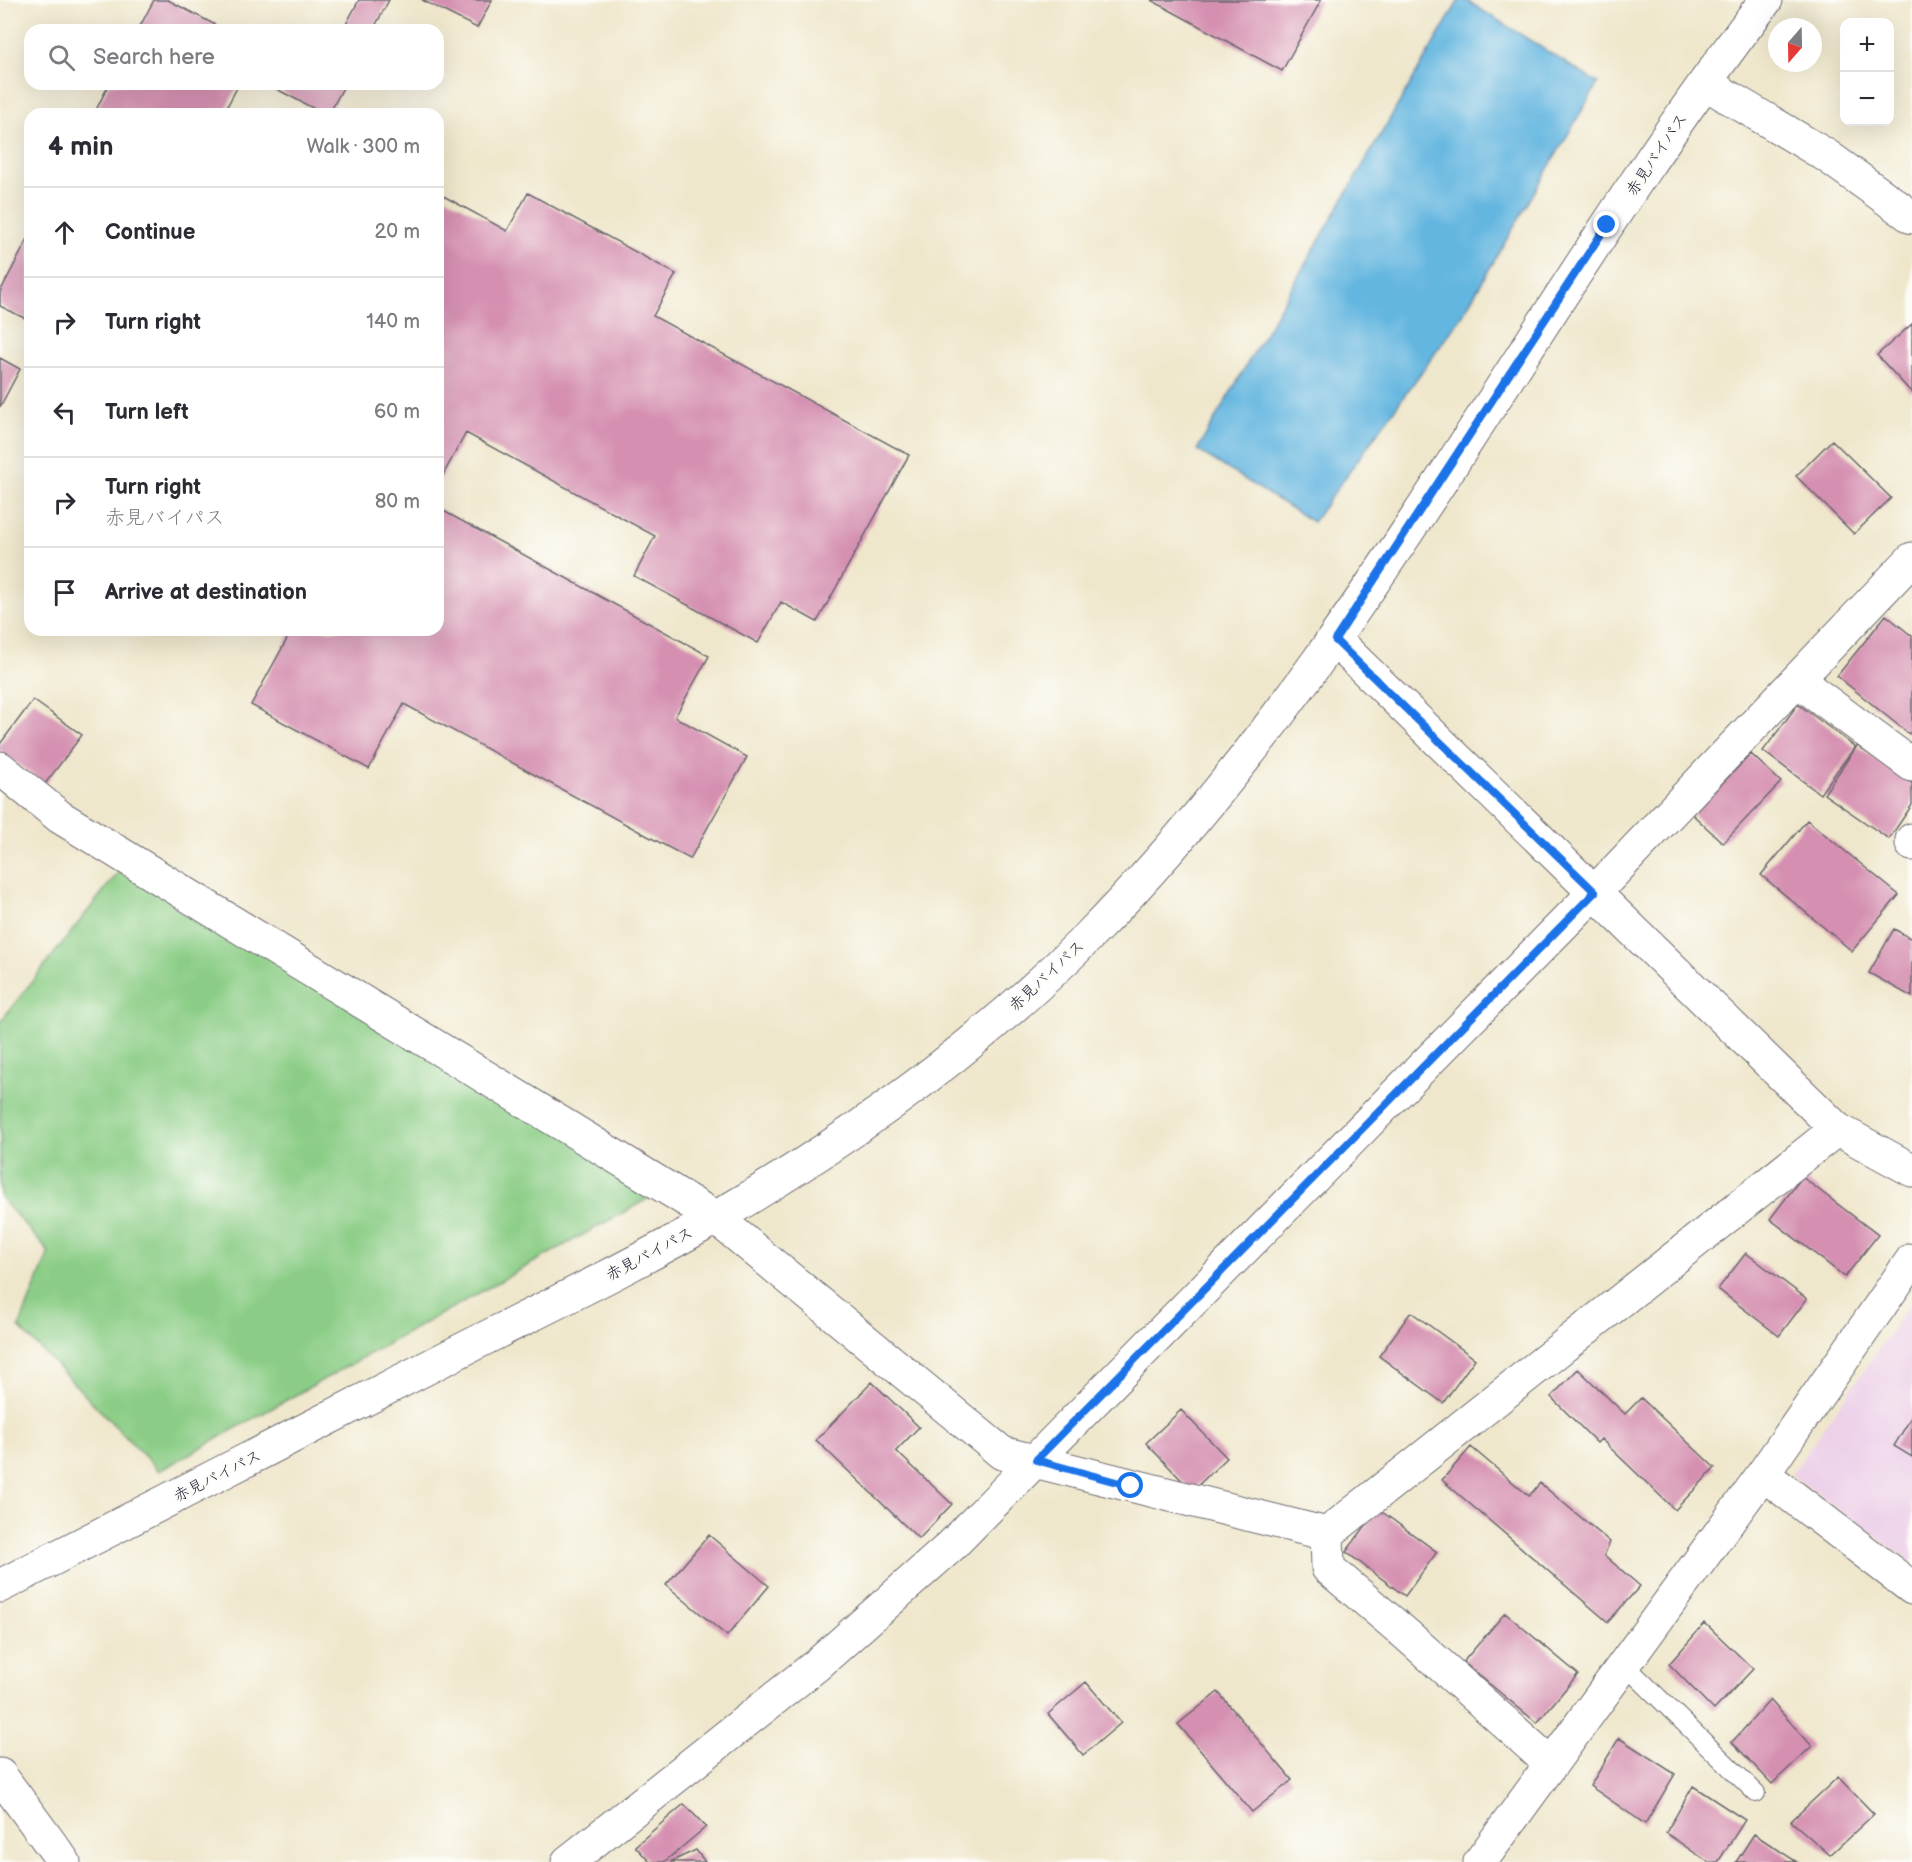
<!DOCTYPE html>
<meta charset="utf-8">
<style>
body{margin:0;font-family:"Balsamiq Sans","Klee One",sans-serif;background:#f7f7f7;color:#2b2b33}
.controls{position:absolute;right:18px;top:18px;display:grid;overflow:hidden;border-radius:12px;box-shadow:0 6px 24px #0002}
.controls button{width:54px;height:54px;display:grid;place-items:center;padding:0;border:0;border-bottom:2px solid #e1e1e2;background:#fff;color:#2b2b33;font:30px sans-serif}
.compass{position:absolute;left:1768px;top:18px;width:54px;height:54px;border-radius:50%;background:#fff;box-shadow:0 6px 24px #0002;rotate:200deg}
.stop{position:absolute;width:18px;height:18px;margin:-14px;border:4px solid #1a73e8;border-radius:50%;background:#fff}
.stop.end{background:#1a73e8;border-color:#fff;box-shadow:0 2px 6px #0008}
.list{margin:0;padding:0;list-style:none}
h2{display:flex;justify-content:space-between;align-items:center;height:78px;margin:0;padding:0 24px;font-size:26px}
h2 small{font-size:20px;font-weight:400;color:#7c7c81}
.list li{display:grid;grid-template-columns:39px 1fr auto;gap:18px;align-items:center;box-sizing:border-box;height:90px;padding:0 24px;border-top:2px solid #e1e1e2}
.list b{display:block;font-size:22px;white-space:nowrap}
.list p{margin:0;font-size:20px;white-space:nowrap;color:#7c7c81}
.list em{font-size:20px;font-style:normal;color:#7c7c81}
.icon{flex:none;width:33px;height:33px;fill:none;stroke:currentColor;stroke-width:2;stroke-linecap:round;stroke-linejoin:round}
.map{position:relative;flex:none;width:1912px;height:1862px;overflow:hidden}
.search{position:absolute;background:#fff;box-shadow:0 6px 24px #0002;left:24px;top:24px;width:420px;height:66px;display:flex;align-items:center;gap:15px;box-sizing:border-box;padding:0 21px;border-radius:18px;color:#7c7c81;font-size:22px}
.panel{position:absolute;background:#fff;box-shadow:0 6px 24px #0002;left:24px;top:108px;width:420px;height:528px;border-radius:18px}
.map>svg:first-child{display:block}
.built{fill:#edd1e9}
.green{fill:#8bcd86;stroke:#567860;stroke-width:1.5}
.water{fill:#64b6e0;stroke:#436c8e;stroke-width:1.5}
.building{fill:#d590b1}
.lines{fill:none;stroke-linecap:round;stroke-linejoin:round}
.lane-casing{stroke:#6a676e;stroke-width:20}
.street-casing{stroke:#6a676e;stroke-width:35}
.secondary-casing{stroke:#6a676e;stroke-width:35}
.lane{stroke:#fff;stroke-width:18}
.street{stroke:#fff;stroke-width:33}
.secondary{stroke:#fff;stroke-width:33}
.route{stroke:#1a73e8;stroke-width:8}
.labels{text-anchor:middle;stroke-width:4.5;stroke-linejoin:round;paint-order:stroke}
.street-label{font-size:16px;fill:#22223b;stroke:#fdfcf7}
</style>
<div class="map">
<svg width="1912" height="1862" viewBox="0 0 1912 1862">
<rect width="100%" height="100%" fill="#fdfcf7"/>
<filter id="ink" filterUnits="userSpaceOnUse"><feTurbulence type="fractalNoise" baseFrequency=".0167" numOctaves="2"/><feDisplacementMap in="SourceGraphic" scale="12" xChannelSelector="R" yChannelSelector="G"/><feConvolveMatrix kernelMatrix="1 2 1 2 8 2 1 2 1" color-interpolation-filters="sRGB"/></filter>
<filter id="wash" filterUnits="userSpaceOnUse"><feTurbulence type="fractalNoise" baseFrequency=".008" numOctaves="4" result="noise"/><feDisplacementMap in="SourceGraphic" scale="24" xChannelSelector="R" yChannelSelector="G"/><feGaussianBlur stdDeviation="1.35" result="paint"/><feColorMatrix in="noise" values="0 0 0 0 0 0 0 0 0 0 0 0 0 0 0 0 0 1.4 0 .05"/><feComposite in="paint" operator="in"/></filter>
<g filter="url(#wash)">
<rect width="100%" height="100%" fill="#efe7cc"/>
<!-- built -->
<path class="built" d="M 1912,1301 L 1912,1563 L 1791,1475 Z"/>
<!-- green -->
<path class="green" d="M 125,864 L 660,1192 L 159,1471 L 19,1327 L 49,1252 L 0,1197 L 0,1022 Z"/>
<!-- water -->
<path class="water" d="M 1459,0 L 1466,0 L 1598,83 L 1462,316 L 1313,522 L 1197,450 Z"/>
<g id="blocks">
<!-- building -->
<path class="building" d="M 154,0 L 168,0 L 225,30 L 138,30 Z
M 359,0 L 389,0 L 373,30 L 343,30 Z
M 422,0 L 492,0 L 477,28 Z
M 1151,0 L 1321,0 L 1282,71 Z
M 109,84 L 239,84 L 223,114 L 94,114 Z
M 267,84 L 345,84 L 329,114 L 324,114 Z
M 438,193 L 507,231 L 528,193 L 676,274 L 653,316 L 909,455 L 817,622 L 781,602 L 758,643 L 634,576 L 655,536 L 466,433 L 438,484 Z
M 30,235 L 30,321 L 0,306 L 0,292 Z
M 1912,324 L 1912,393 L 1877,355 Z
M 0,358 L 20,369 L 0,407 Z
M 1832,440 L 1891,498 L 1854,534 L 1796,476 Z
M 438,508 L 709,656 L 675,717 L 747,757 L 690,859 L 404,704 L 369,769 L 251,705 L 292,630 L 438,630 Z
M 1886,615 L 1912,636 L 1912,730 L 1909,734 L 1837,676 Z
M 33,700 L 82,735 L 45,784 L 0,751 L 0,744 Z
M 1798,704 L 1855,747 L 1820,794 L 1763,751 Z
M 1857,746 L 1912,783 L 1912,805 L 1889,839 L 1824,794 Z
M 1751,754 L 1781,782 L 1723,843 L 1692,814 Z
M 1807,820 L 1899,895 L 1852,951 L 1761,875 Z
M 1894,929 L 1912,939 L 1912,997 L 1869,973 Z
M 1802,1177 L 1878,1235 L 1845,1277 L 1770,1219 Z
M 1746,1253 L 1807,1299 L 1779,1336 L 1718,1289 Z
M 1411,1312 L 1475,1359 L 1443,1403 L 1379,1356 Z
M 1578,1369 L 1625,1414 L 1641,1398 L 1715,1468 L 1675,1510 L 1601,1439 L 1597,1443 L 1551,1397 Z
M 872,1382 L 919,1427 L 896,1451 L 952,1504 L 919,1539 L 816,1440 Z
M 1181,1410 L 1227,1458 L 1192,1491 L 1146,1443 Z
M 1912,1416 L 1912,1457 L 1894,1446 Z
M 1471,1447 L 1529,1496 L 1540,1483 L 1610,1542 L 1604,1555 L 1640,1586 L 1608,1622 L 1442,1480 Z
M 1378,1509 L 1437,1552 L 1405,1596 L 1346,1552 Z
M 709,1535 L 769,1586 L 727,1636 L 666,1585 Z
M 1505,1613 L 1578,1674 L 1537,1723 L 1463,1662 Z
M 1705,1623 L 1753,1669 L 1714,1710 L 1669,1664 Z
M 1086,1682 L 1121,1723 L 1083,1755 L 1048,1714 Z
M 1218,1692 L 1292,1780 L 1252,1812 L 1178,1724 Z
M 1770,1700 L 1812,1746 L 1772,1784 L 1732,1742 Z
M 1619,1738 L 1675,1774 L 1645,1824 L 1590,1786 Z
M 1838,1777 L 1874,1814 L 1830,1855 L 1791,1821 Z
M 1693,1786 L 1745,1820 L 1718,1862 L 1708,1862 L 1666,1833 Z
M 684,1804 L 706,1827 L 664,1862 L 650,1862 L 635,1846 Z
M 1754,1834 L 1797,1862 L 1736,1862 Z
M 696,1850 L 705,1862 L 670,1862 Z"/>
</g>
</g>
<g filter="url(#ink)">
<use href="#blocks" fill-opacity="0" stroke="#6a676e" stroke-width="1.5"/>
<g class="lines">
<defs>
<path id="lane" d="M 1624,1664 L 1756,1793"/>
<path id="street" d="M 1705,83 L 1827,156 L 1912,217
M 1335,640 L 1837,1129 L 1912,1170
M 1797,680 L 1912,765
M 0,768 L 60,817 L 716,1218 L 1002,1453 L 1327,1534 L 1837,1129
M 1912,840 L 1912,844
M 1327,1534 L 1328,1568 L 1408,1636 L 1551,1764
M 0,1775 L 64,1862
M 568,1862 L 818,1664 L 951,1546 L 1595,892 L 1912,559"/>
<path id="secondary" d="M 1763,1474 L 1912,1588
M 0,1586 C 149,1510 297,1434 446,1358 C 536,1312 629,1268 717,1217 C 849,1140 978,1047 1087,938 C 1361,662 1531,307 1766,0
M 1480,1862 L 1763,1474 L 1912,1260"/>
</defs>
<!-- lane casing -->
<use href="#lane" class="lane-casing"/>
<!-- street casing -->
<use href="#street" class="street-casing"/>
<!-- secondary casing -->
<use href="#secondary" class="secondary-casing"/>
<!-- lane -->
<use href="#lane" class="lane"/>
<!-- street -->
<use href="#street" class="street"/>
<!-- secondary -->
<use href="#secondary" class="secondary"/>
</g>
</g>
<g class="lines" filter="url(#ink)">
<!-- route -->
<path class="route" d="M 1131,1486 L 1036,1460 L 1595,892 L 1335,640 L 1607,225"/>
</g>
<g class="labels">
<!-- street labels -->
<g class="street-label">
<text transform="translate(1656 154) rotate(-56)" y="6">赤見バイパス</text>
<text transform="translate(1046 975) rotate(-43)" y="6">赤見バイパス</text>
<text transform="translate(649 1253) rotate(-28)" y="6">赤見バイパス</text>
<text transform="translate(217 1475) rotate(-27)" y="6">赤見バイパス</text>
</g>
</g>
</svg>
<div class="controls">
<button>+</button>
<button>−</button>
</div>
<svg class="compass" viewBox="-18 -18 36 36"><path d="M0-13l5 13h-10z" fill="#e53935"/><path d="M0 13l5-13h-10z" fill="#7c7c81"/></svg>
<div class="stop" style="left:1131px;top:1486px"></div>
<div class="stop end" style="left:1607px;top:225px"></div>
<div class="search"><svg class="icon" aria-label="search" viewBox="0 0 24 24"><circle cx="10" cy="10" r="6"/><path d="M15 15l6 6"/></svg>Search here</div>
<section class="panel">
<h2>4 min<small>Walk · 300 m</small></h2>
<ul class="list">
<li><svg class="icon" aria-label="ahead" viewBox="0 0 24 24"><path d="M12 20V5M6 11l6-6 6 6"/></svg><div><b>Continue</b></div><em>20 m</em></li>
<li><svg class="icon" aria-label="right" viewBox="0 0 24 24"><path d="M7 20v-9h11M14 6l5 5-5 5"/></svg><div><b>Turn right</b></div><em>140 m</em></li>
<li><svg class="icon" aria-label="left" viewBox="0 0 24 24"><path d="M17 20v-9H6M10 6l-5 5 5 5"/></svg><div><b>Turn left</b></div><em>60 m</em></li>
<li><svg class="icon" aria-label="right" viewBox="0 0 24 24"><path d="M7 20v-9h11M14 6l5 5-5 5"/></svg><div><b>Turn right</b><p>赤見バイパス</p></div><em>80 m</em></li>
<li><svg class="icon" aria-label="arrive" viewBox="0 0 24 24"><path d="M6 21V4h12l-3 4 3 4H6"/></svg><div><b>Arrive at destination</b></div></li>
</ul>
</section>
</div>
